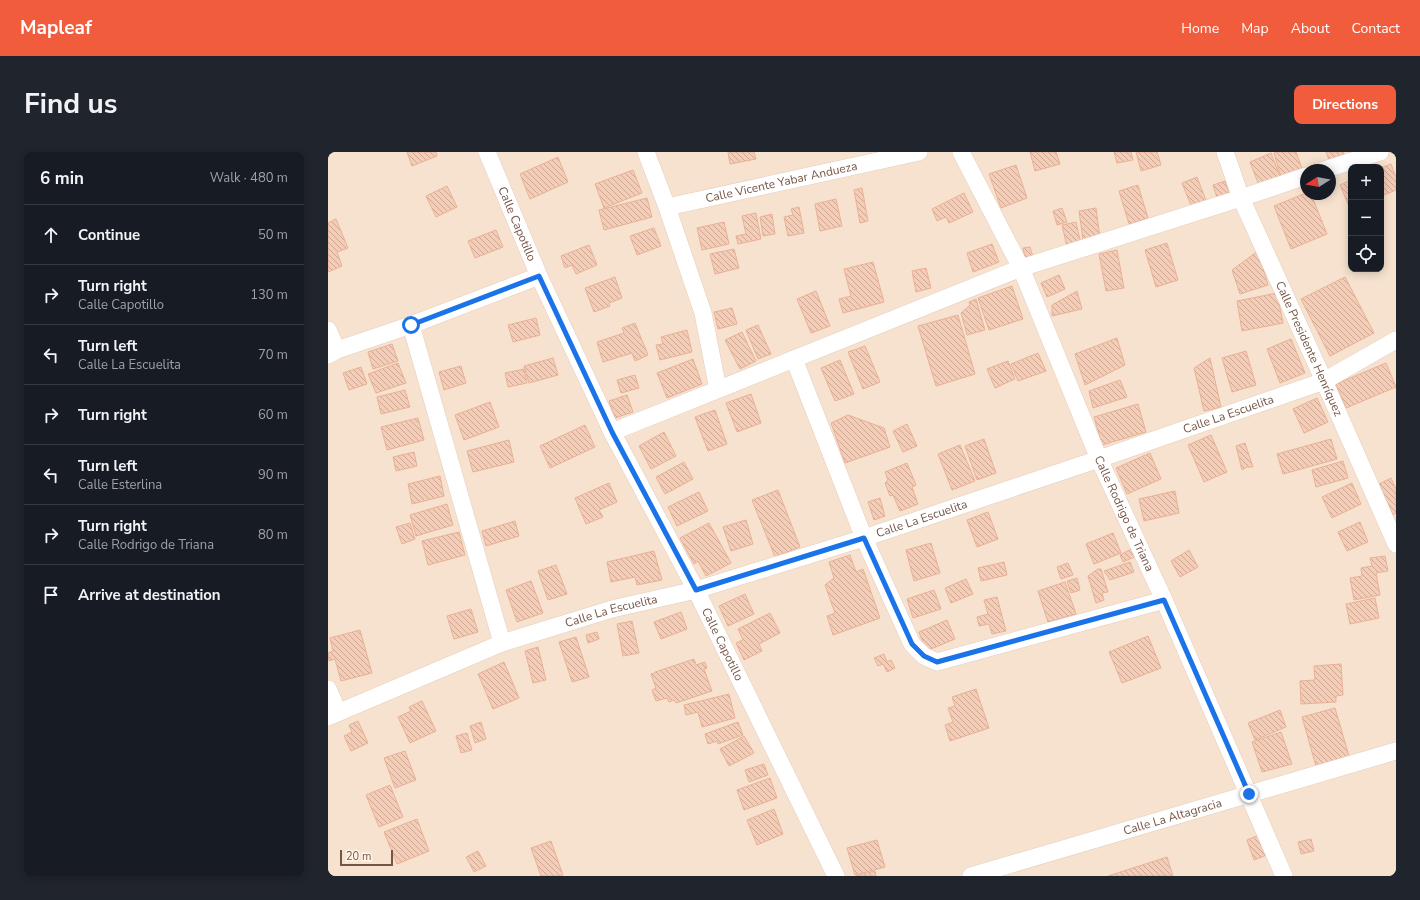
<!DOCTYPE html>
<meta charset="utf-8">
<style>
body{margin:0;font-family:"Nunito Sans",sans-serif;background:#20242c;color:#f1f3f6}
.controls{position:absolute;right:12px;top:12px;display:grid;overflow:hidden;border-radius:8px;box-shadow:0 2px 10px #0003}
.controls button{width:36px;height:36px;display:grid;place-items:center;padding:0;border:0;border-bottom:1px solid #363941;background:#171b24;color:#f1f3f6;font:20px sans-serif}
.compass{position:absolute;left:972px;top:12px;width:36px;height:36px;border-radius:50%;background:#171b24;box-shadow:0 2px 10px #0003;rotate:259deg}
.scale{position:absolute;left:12px;bottom:10px;width:53px;box-sizing:border-box;padding-left:4px;border:2px solid #765546;border-top:0;font-size:11px;line-height:14px;white-space:nowrap;color:#765546;-webkit-text-stroke:3px #fff5e8;paint-order:stroke}
.stop{position:absolute;width:12px;height:12px;margin:-9px;border:3px solid #1a73e8;border-radius:50%;background:#fff}
.stop.end{background:#1a73e8;border-color:#fff;box-shadow:0 1px 4px #0008}
.list{margin:0;padding:0;list-style:none}
h2{display:flex;justify-content:space-between;align-items:center;height:52px;margin:0;padding:0 16px;font-size:17px}
h2 small{font-size:13px;font-weight:400;color:#9ea1a6}
.list li{display:grid;grid-template-columns:26px 1fr auto;gap:12px;align-items:center;box-sizing:border-box;height:60px;padding:0 16px;border-top:1px solid #363941}
.list b{display:block;font-size:15px;white-space:nowrap}
.list p{margin:0;font-size:13px;white-space:nowrap;color:#9ea1a6}
.list em{font-size:13px;font-style:normal;color:#9ea1a6}
.icon{flex:none;width:22px;height:22px;fill:none;stroke:currentColor;stroke-width:2;stroke-linecap:round;stroke-linejoin:round}
.map{position:relative;flex:none;width:1068px;height:724px;overflow:hidden;border-radius:8px}
header{display:flex;align-items:center;gap:24px;box-sizing:border-box;height:56px;padding:0 20px;background:#f15c3c;color:#fff}
header strong{font-size:19px}
nav{display:flex;gap:22px;margin-inline-start:auto;font-size:14px}
.intro{display:flex;align-items:center;justify-content:space-between;box-sizing:border-box;height:96px;padding:0 24px}
h1{margin:0;font-size:28px}
.button{padding:10px 18px;border-radius:8px;background:#f15c3c;color:#fff;font-size:14px;font-weight:700}
main{display:flex;gap:24px;padding:0 24px}
aside{flex:1;background:#171b24;border-radius:8px;box-shadow:0 2px 10px #0003}
.map>svg:first-child{display:block}
.residential{fill:#f6e2ce;fill-rule:evenodd}
.building{fill:url(#building-back-hatch);stroke:#e9b195}
.lines{fill:none;stroke-linecap:round;stroke-linejoin:round}
.street-casing{stroke:#e4cebf;stroke-width:18}
.street{stroke:#fff;stroke-width:17}
.route{stroke:#1a73e8;stroke-width:5}
.labels{text-anchor:middle;stroke-width:3;stroke-linejoin:round;paint-order:stroke}
.street-label{font-size:12px;fill:#765546;stroke:#fff5e8}
</style>
<header>
<strong>Mapleaf</strong>
<nav><a>Home</a><a>Map</a><a>About</a><a>Contact</a></nav>
</header>
<div class="intro"><h1>Find us</h1><a class="button">Directions</a></div>
<main>
<aside>
<h2>6 min<small>Walk · 480 m</small></h2>
<ul class="list">
<li><svg class="icon" aria-label="ahead" viewBox="0 0 24 24"><path d="M12 20V5M6 11l6-6 6 6"/></svg><div><b>Continue</b></div><em>50 m</em></li>
<li><svg class="icon" aria-label="right" viewBox="0 0 24 24"><path d="M7 20v-9h11M14 6l5 5-5 5"/></svg><div><b>Turn right</b><p>Calle Capotillo</p></div><em>130 m</em></li>
<li><svg class="icon" aria-label="left" viewBox="0 0 24 24"><path d="M17 20v-9H6M10 6l-5 5 5 5"/></svg><div><b>Turn left</b><p>Calle La Escuelita</p></div><em>70 m</em></li>
<li><svg class="icon" aria-label="right" viewBox="0 0 24 24"><path d="M7 20v-9h11M14 6l5 5-5 5"/></svg><div><b>Turn right</b></div><em>60 m</em></li>
<li><svg class="icon" aria-label="left" viewBox="0 0 24 24"><path d="M17 20v-9H6M10 6l-5 5 5 5"/></svg><div><b>Turn left</b><p>Calle Esterlina</p></div><em>90 m</em></li>
<li><svg class="icon" aria-label="right" viewBox="0 0 24 24"><path d="M7 20v-9h11M14 6l5 5-5 5"/></svg><div><b>Turn right</b><p>Calle Rodrigo de Triana</p></div><em>80 m</em></li>
<li><svg class="icon" aria-label="arrive" viewBox="0 0 24 24"><path d="M6 21V4h12l-3 4 3 4H6"/></svg><div><b>Arrive at destination</b></div></li>
</ul>
</aside>
<div class="map">
<svg width="1068" height="724" viewBox="0 0 1068 724">
<defs>
<pattern id="building-back-hatch" width="6" height="6" patternUnits="userSpaceOnUse"><rect width="6" height="6" fill="#f5ccb6"/><path d="M-1 5l2 2M0 0l6 6M5-1l2 2" fill="none" stroke="#cba896"/></pattern>
</defs>
<rect width="100%" height="100%" fill="#fef1e0"/>
<!-- residential -->
<path class="residential" d="M 0,0 L 1068,0 L 1068,724 L 0,724 ZM 1023,15 L 1053,15 L 1053,117 L 1023,117 ZM 978,18 L 1002,18 L 1002,42 L 978,42 Z"/>
<!-- building -->
<path class="building" d="M 79,0 L 108,0 L 109,4 L 84,14 Z
M 400,0 L 426,0 L 428,7 L 402,12 Z
M 702,0 L 728,0 L 732,12 L 707,19 Z
M 786,0 L 803,0 L 805,8 L 789,11 Z
M 808,0 L 829,0 L 833,13 L 813,19 Z
M 949,0 L 968,0 L 976,22 L 954,29 L 946,1 Z
M 998,0 L 1015,0 L 1016,2 L 1001,8 Z
M 943,1 L 953,27 L 932,36 L 922,10 Z
M 230,5 L 240,30 L 202,47 L 192,22 Z
M 1063,12 L 1068,25 L 1068,38 L 1053,44 L 1053,16 Z
M 688,13 L 699,46 L 673,56 L 661,22 Z
M 305,18 L 314,41 L 276,56 L 267,32 Z
M 869,25 L 879,51 L 864,56 L 854,31 Z
M 1023,28 L 1023,59 L 1012,33 Z
M 897,29 L 902,45 L 890,49 L 885,33 Z
M 810,33 L 820,66 L 801,72 L 791,39 Z
M 119,34 L 129,55 L 108,65 L 98,44 Z
M 534,36 L 540,69 L 532,71 L 526,38 Z
M 636,41 L 645,60 L 621,71 L 618,65 L 609,69 L 604,57 Z
M 978,41 L 978,42 L 983,42 L 999,82 L 963,97 L 946,54 Z
M 319,46 L 324,65 L 276,78 L 271,58 Z
M 508,47 L 514,74 L 492,79 L 487,52 Z
M 471,55 L 476,81 L 460,84 L 456,65 L 465,63 L 463,57 Z
M 734,56 L 739,70 L 729,73 L 725,59 Z
M 768,56 L 772,86 L 755,88 L 751,59 Z
M 428,61 L 433,87 L 410,92 L 408,84 L 418,82 L 414,64 Z
M 444,62 L 447,82 L 435,84 L 432,65 Z
M 8,67 L 20,96 L 9,100 L 14,114 L 0,120 L 0,71 Z
M 396,70 L 401,92 L 374,98 L 369,76 Z
M 748,70 L 753,92 L 739,95 L 734,73 Z
M 326,76 L 333,94 L 309,103 L 302,84 Z
M 168,78 L 175,95 L 147,106 L 140,89 Z
M 839,91 L 850,128 L 828,135 L 817,98 Z
M 664,92 L 671,110 L 645,120 L 639,101 Z
M 261,93 L 269,113 L 248,122 L 244,113 L 237,116 L 233,104 Z
M 702,95 L 705,105 L 697,106 L 695,96 Z
M 406,97 L 411,116 L 387,122 L 382,102 Z
M 789,98 L 796,136 L 778,139 L 771,102 Z
M 930,99 L 940,133 L 912,142 L 904,118 Z
M 545,110 L 556,150 L 515,161 L 511,147 L 523,144 L 516,117 Z
M 598,116 L 603,136 L 588,140 L 584,119 Z
M 731,123 L 737,137 L 719,145 L 713,131 Z
M 287,125 L 294,146 L 281,151 L 282,154 L 266,160 L 257,136 Z
M 1017,125 L 1046,181 L 1002,204 L 973,147 Z
M 684,134 L 695,167 L 661,178 L 650,146 Z
M 488,139 L 502,174 L 483,181 L 469,147 Z
M 749,139 L 754,157 L 724,164 L 724,153 Z
M 949,141 L 955,171 L 914,179 L 909,149 Z
M 648,147 L 657,178 L 639,183 L 633,161 L 642,153 L 641,150 Z
M 404,156 L 409,172 L 390,177 L 386,160 Z
M 630,163 L 647,222 L 608,234 L 590,174 Z
M 208,166 L 212,183 L 185,190 L 180,173 Z
M 307,171 L 320,203 L 307,209 L 304,201 L 275,210 L 269,190 L 296,181 L 294,176 Z
M 430,173 L 443,202 L 430,207 L 418,178 Z
M 359,178 L 364,200 L 332,208 L 328,193 L 335,192 L 333,185 Z
M 414,180 L 428,209 L 412,217 L 397,188 Z
M 789,186 L 797,213 L 757,233 L 747,202 Z
M 963,187 L 977,221 L 952,231 L 939,197 Z
M 64,192 L 70,209 L 45,217 L 40,200 Z
M 537,194 L 552,230 L 535,237 L 520,200 Z
M 918,199 L 928,233 L 904,240 L 894,206 Z
M 710,201 L 718,219 L 690,229 L 683,212 Z
M 225,206 L 230,223 L 201,231 L 196,214 Z
M 882,206 L 893,255 L 876,259 L 866,216 Z
M 365,207 L 374,232 L 339,246 L 329,221 Z
M 512,208 L 526,242 L 507,249 L 493,216 Z
M 680,209 L 687,227 L 667,236 L 659,217 Z
M 70,211 L 78,231 L 48,241 L 40,222 Z
M 1058,211 L 1068,235 L 1018,256 L 1008,232 Z
M 133,214 L 138,231 L 116,238 L 111,220 Z
M 33,215 L 39,232 L 21,238 L 15,221 Z
M 196,217 L 199,231 L 180,235 L 177,221 Z
M 307,223 L 311,236 L 293,241 L 289,228 Z
M 792,228 L 799,245 L 765,256 L 761,239 Z
M 77,238 L 82,255 L 53,262 L 49,245 Z
M 423,242 L 433,271 L 409,280 L 398,251 Z
M 299,243 L 305,260 L 287,266 L 281,249 Z
M 989,246 L 1000,270 L 976,281 L 965,257 Z
M 162,250 L 171,275 L 136,288 L 127,263 Z
M 810,252 L 818,280 L 774,293 L 766,265 Z
M 387,258 L 399,292 L 380,299 L 367,265 Z
M 520,263 L 556,276 L 562,295 L 517,311 L 503,271 Z
M 90,266 L 96,288 L 59,298 L 53,275 Z
M 579,272 L 589,294 L 575,300 L 565,279 Z
M 257,273 L 267,295 L 222,316 L 212,294 Z
M 336,280 L 348,304 L 323,317 L 311,294 Z
M 883,283 L 899,320 L 876,330 L 860,293 Z
M 656,287 L 668,321 L 649,328 L 637,294 Z
M 1003,287 L 1009,307 L 955,322 L 949,302 Z
M 181,288 L 186,310 L 145,320 L 139,299 Z
M 917,291 L 925,315 L 919,315 L 914,318 L 908,294 Z
M 632,293 L 647,329 L 624,338 L 610,302 Z
M 86,300 L 89,314 L 68,319 L 65,305 Z
M 822,301 L 833,327 L 799,342 L 788,316 Z
M 1015,309 L 1020,326 L 988,335 L 984,318 Z
M 356,310 L 365,327 L 337,342 L 328,325 Z
M 579,311 L 588,333 L 584,335 L 590,352 L 572,359 L 565,343 L 562,344 L 557,331 L 560,328 L 557,320 Z
M 112,324 L 116,344 L 84,352 L 80,332 Z
M 1063,326 L 1068,337 L 1068,361 L 1065,363 L 1051,332 Z
M 281,331 L 289,350 L 271,358 L 275,365 L 258,372 L 247,346 Z
M 1024,331 L 1033,352 L 1004,366 L 994,345 Z
M 450,338 L 472,395 L 447,405 L 424,348 Z
M 847,339 L 851,361 L 816,369 L 811,347 Z
M 371,340 L 380,359 L 349,374 L 340,355 Z
M 552,346 L 557,364 L 546,368 L 540,350 Z
M 119,352 L 125,373 L 88,384 L 82,363 Z
M 660,360 L 670,387 L 649,395 L 639,368 Z
M 418,368 L 425,392 L 403,399 L 395,375 Z
M 187,369 L 191,384 L 158,394 L 154,379 Z
M 1032,370 L 1040,390 L 1019,399 L 1010,380 Z
M 82,371 L 87,387 L 74,392 L 68,375 Z
M 381,371 L 403,411 L 378,424 L 370,409 L 366,412 L 352,386 Z
M 131,380 L 137,403 L 100,413 L 94,389 Z
M 785,381 L 793,401 L 766,412 L 758,392 Z
M 603,391 L 612,421 L 586,429 L 578,398 Z
M 807,395 L 811,403 L 795,410 L 792,403 Z
M 861,398 L 870,415 L 852,425 L 843,409 Z
M 326,399 L 334,428 L 309,433 L 307,425 L 283,430 L 279,410 Z
M 522,403 L 528,420 L 535,417 L 552,466 L 505,483 L 499,464 L 507,461 L 497,433 L 506,426 L 501,410 Z
M 1057,404 L 1060,419 L 1048,421 L 1052,443 L 1026,448 L 1022,426 L 1034,424 L 1033,416 L 1044,414 L 1042,406 Z
M 676,410 L 679,423 L 653,429 L 650,416 Z
M 802,410 L 806,420 L 782,428 L 776,419 Z
M 740,411 L 745,423 L 733,427 L 729,415 Z
M 228,413 L 239,442 L 220,448 L 210,419 Z
M 770,417 L 773,417 L 780,440 L 774,441 L 776,448 L 768,451 L 760,424 Z
M 749,426 L 752,438 L 743,441 L 739,429 Z
M 638,427 L 645,442 L 623,451 L 617,436 Z
M 203,429 L 215,461 L 189,470 L 178,438 Z
M 737,430 L 748,462 L 720,470 L 710,439 Z
M 606,438 L 613,457 L 585,466 L 579,447 Z
M 417,442 L 426,462 L 400,474 L 391,454 Z
M 669,445 L 678,479 L 664,482 L 661,472 L 651,474 L 649,465 L 660,462 L 656,448 Z
M 1047,446 L 1051,466 L 1022,472 L 1018,452 Z
M 143,457 L 150,480 L 126,487 L 119,464 Z
M 353,460 L 359,477 L 333,487 L 326,470 Z
M 442,461 L 452,481 L 431,492 L 434,499 L 416,508 L 408,491 L 415,488 L 410,477 Z
M 619,468 L 627,487 L 598,499 L 591,480 Z
M 304,469 L 311,501 L 295,504 L 289,472 Z
M 32,478 L 44,521 L 13,529 L 7,507 L 1,509 L 0,501 L 5,499 L 2,486 Z
M 269,480 L 271,487 L 260,491 L 258,483 Z
M 820,484 L 833,516 L 794,531 L 781,500 Z
M 248,485 L 261,525 L 244,530 L 231,490 Z
M 210,495 L 218,528 L 205,531 L 197,499 Z
M 556,502 L 559,510 L 563,508 L 567,516 L 559,520 L 555,512 L 550,514 L 546,506 Z
M 366,507 L 368,513 L 377,510 L 379,516 L 376,517 L 384,539 L 348,551 L 346,548 L 341,550 L 339,546 L 328,549 L 324,538 L 328,536 L 323,522 L 327,521 L 327,520 Z
M 176,510 L 191,546 L 165,557 L 150,522 Z
M 1013,512 L 1015,543 L 1008,544 L 1008,550 L 973,552 L 972,529 L 987,528 L 986,514 Z
M 648,537 L 661,576 L 622,589 L 617,573 L 625,570 L 620,556 L 627,554 L 624,545 Z
M 401,542 L 407,566 L 374,575 L 370,560 L 358,563 L 356,553 Z
M 94,549 L 108,579 L 82,591 L 70,565 L 83,559 L 81,555 Z
M 1007,556 L 1021,604 L 988,614 L 974,565 Z
M 952,558 L 958,575 L 927,588 L 920,571 Z
M 30,569 L 40,591 L 23,599 L 16,584 L 24,580 L 21,573 Z
M 153,570 L 158,587 L 147,591 L 142,574 Z
M 410,570 L 415,583 L 390,592 L 389,589 L 380,592 L 377,582 Z
M 953,580 L 964,612 L 934,620 L 924,590 Z
M 139,581 L 144,598 L 133,601 L 128,584 Z
M 416,584 L 426,601 L 401,614 L 392,597 Z
M 77,599 L 88,628 L 67,636 L 56,606 Z
M 436,612 L 440,623 L 421,630 L 417,618 Z
M 442,626 L 449,646 L 416,658 L 409,638 Z
M 62,633 L 75,665 L 51,675 L 38,643 Z
M 446,657 L 455,682 L 429,693 L 419,668 Z
M 89,667 L 101,699 L 69,712 L 56,680 Z
M 936,681 L 944,701 L 926,708 L 919,688 Z
M 983,687 L 986,699 L 973,702 L 970,690 Z
M 549,688 L 557,715 L 527,723 L 519,696 Z
M 223,689 L 235,723 L 231,724 L 213,724 L 203,696 Z
M 150,699 L 158,714 L 146,720 L 138,705 Z
M 839,705 L 845,724 L 780,724 Z
M 547,719 L 548,724 L 528,724 Z"/>
<g class="lines">
<defs>
<g id="street">
<path id="s1" d="M 159,0 L 211,124 L 284,280 L 368,438 L 508,724"/>
<path d="M 318,0 L 339,55 L 375,161 L 390,237"/>
<path id="s2" d="M 633,0 L 693,116 L 771,307 L 836,448 L 956,724"/>
<path id="s3" d="M 897,0 L 913,46 L 996,229 L 1068,392"/>
<path d="M 996,18 L 1052,0"/>
<path id="s4" d="M 339,55 L 591,0"/>
<path d="M 83,173 L 174,491"/>
<path d="M 0,178 L 9,198"/>
<path d="M 0,203 L 9,198 L 83,173 L 211,124"/>
<path d="M 466,207 L 536,386 L 584,492 L 596,504 L 609,510 L 836,448"/>
<path d="M 284,280 L 693,116 L 913,46 L 978,24"/>
<path d="M 0,537 L 10,560"/>
<path id="s5" d="M 0,565 L 174,491 L 284,457 L 368,438 L 536,386 L 771,307 L 996,229 L 1068,188"/>
<path id="s6" d="M 643,724 L 1068,599"/>
</g>
</defs>
<!-- street casing -->
<use href="#street" class="street-casing"/>
<!-- street -->
<use href="#street" class="street"/>
</g>
<g class="lines">
<!-- route -->
<path class="route" d="M 83,173 L 211,124 L 284,280 L 368,438 L 536,386 L 584,492 L 596,504 L 609,510 L 836,448 L 921,642"/>
</g>
<g class="labels">
<!-- street labels -->
<g class="street-label">
<text dy="4" stroke="none"><textPath href="#s4" startOffset="117">Calle Vicente Yabar Andueza</textPath></text>
<text dy="4" stroke="none"><textPath href="#s1" startOffset="78">Calle Capotillo</textPath></text>
<text dy="4" stroke="none"><textPath href="#s3" startOffset="214">Calle Presidente Henríquez</textPath></text>
<text dy="4" stroke="none"><textPath href="#s5" startOffset="951">Calle La Escuelita</textPath></text>
<text dy="4" stroke="none"><textPath href="#s2" startOffset="397">Calle Rodrigo de Triana</textPath></text>
<text dy="4" stroke="none"><textPath href="#s5" startOffset="627">Calle La Escuelita</textPath></text>
<text dy="4" stroke="none"><textPath href="#s5" startOffset="303">Calle La Escuelita</textPath></text>
<text dy="4" stroke="none"><textPath href="#s1" startOffset="546">Calle Capotillo</textPath></text>
<text dy="4" stroke="none"><textPath href="#s6" startOffset="210">Calle La Altagracia</textPath></text>
</g>
</g>
</svg>
<div class="controls">
<button>+</button>
<button>−</button>
<button><svg class="icon" aria-label="locate" viewBox="0 0 24 24"><circle cx="12" cy="12" r="6"/><path d="M12 2v4M12 18v4M2 12h4M18 12h4"/></svg></button>
</div>
<svg class="compass" viewBox="-18 -18 36 36"><path d="M0-13l5 13h-10z" fill="#e53935"/><path d="M0 13l5-13h-10z" fill="#9ea1a6"/></svg>
<div class="scale">20 m</div>
<div class="stop" style="left:83px;top:173px"></div>
<div class="stop end" style="left:921px;top:642px"></div>
</div>
</main>
